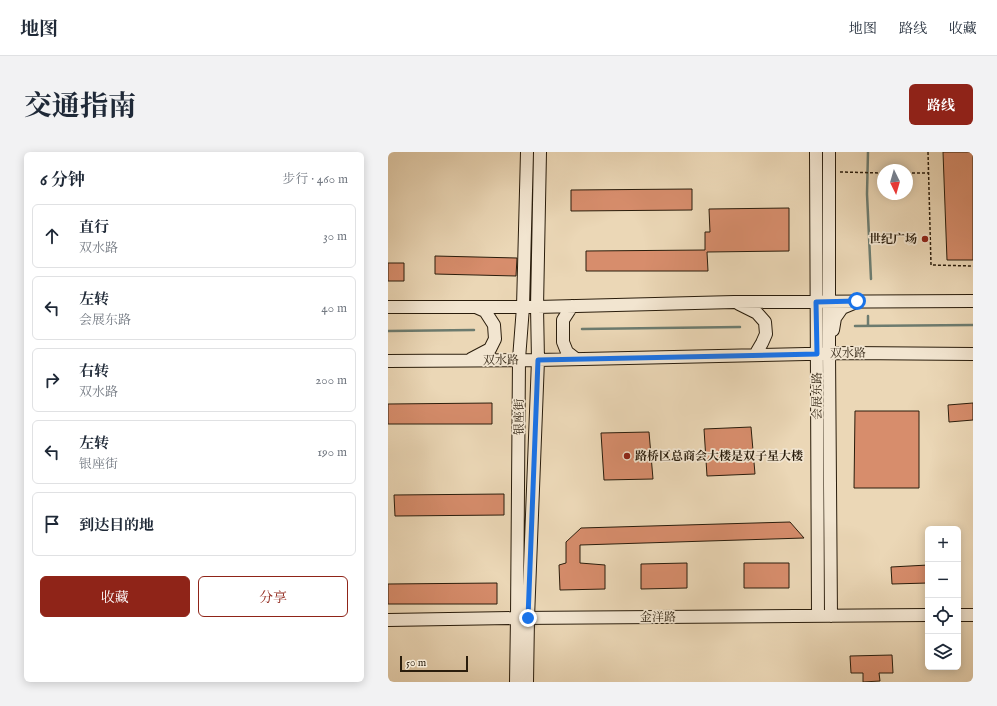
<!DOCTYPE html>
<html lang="zh">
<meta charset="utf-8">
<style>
body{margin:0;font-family:"IM FELL English","Noto Serif SC",serif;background:#f2f2f3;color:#1f2937}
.controls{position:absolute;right:12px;bottom:12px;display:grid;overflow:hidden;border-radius:6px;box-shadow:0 2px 10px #0003}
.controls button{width:36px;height:36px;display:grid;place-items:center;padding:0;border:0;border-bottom:1px solid #e0e1e3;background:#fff;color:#1f2937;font:20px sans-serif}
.compass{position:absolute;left:489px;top:12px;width:36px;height:36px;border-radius:50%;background:#fff;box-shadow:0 2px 10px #0003;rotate:175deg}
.scale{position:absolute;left:12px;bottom:10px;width:68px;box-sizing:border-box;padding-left:4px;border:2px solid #2a1d0c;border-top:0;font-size:11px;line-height:14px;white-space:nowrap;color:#2a1d0c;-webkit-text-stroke:3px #f2e5d0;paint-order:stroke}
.stop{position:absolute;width:12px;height:12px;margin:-9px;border:3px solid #1a73e8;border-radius:50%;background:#fff}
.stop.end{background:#1a73e8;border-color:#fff;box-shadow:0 1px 4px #0008}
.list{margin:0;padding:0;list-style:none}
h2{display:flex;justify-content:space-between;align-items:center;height:52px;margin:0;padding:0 16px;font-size:17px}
h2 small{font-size:13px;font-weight:400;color:#747a83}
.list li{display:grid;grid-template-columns:26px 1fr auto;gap:12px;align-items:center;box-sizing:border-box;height:64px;margin:0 8px 8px;padding:0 8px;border:1px solid #e0e1e3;border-radius:6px}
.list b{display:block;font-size:15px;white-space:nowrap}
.list p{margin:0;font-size:13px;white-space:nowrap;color:#747a83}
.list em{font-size:13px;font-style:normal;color:#747a83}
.actions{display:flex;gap:8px;padding:12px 16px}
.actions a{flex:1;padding:9px 0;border:1px solid #8f2418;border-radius:6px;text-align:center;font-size:14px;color:#8f2418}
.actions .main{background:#8f2418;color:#fff}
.icon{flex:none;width:22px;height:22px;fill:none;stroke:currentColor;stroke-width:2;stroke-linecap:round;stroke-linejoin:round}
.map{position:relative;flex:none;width:585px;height:530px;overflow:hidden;border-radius:6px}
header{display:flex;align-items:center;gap:24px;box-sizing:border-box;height:56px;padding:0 20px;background:#fff;border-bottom:1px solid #e0e1e3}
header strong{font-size:19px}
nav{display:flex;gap:22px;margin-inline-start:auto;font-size:14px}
.intro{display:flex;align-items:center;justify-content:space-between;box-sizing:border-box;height:96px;padding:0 24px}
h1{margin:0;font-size:28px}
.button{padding:10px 18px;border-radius:6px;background:#8f2418;color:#fff;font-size:14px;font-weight:700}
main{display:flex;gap:24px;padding:0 24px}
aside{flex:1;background:#fff;border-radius:6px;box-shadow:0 2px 10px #0003}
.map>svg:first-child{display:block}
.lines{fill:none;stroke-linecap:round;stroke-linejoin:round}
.stream{stroke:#6c7b6f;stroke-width:2.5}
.building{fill:#d78d6c;stroke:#2a1d0c}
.secondary-casing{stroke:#2a1d0c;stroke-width:14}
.path{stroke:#2a1d0c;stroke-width:1.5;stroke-dasharray:3 2;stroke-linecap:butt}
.secondary{stroke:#f2e5d0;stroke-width:12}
.route{stroke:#1a73e8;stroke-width:5}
.poi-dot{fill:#8f2418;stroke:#f2e5d0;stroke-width:1.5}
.labels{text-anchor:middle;stroke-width:3.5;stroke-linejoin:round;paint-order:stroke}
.poi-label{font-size:12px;font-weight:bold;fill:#2a1d0c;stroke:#f2e5d0;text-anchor:end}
.street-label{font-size:12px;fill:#2a1d0c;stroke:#f2e5d0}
</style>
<header>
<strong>地图</strong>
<nav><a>地图</a><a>路线</a><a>收藏</a></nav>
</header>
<div class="intro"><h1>交通指南</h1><a class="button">路线</a></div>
<main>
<aside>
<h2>6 分钟<small>步行 · 460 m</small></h2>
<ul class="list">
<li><svg class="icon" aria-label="ahead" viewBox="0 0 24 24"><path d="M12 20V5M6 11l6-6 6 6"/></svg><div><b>直行</b><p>双水路</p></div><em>30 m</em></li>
<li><svg class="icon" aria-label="left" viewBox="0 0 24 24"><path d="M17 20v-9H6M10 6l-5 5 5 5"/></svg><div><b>左转</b><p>会展东路</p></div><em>40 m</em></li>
<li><svg class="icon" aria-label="right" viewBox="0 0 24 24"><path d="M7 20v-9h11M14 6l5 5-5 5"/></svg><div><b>右转</b><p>双水路</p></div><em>200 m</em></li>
<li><svg class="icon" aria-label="left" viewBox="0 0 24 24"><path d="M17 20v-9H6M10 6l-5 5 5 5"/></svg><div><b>左转</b><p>银座街</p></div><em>190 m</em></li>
<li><svg class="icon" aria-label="arrive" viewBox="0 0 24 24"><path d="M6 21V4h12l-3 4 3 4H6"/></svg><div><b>到达目的地</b></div></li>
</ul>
<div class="actions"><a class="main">收藏</a><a>分享</a></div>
</aside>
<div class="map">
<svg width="585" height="530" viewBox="0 0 585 530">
<rect width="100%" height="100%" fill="#ebd7b6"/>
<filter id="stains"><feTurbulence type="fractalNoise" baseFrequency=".005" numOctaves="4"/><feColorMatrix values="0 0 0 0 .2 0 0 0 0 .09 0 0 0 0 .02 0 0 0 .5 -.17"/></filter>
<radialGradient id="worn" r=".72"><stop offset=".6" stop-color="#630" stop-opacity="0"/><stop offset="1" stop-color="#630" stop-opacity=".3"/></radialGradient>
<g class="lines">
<!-- stream -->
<path class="stream" d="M 480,0 L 479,42 L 483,127
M 480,164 L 480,174
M 467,174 L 585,173
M 194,177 L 352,175
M 0,179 L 86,178"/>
</g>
<!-- building -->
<path class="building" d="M 555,0 L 585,0 L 585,108 L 559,108 Z
M 304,37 L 304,58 L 183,59 L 183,38 Z
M 401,56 L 401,99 L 319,100 L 320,119 L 198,119 L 198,99 L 317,98 L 317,80 L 322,80 L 321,57 Z
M 47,104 L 129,106 L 128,124 L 47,122 Z
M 0,111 L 16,111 L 16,129 L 0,129 Z
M 104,251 L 104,272 L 0,272 L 0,252 Z
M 585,251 L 585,268 L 561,270 L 560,253 Z
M 467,259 L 531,259 L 531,336 L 466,336 Z
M 363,275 L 367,322 L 319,324 L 316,277 Z
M 261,280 L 265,327 L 216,328 L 213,281 Z
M 116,342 L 116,363 L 7,364 L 6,343 Z
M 402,370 L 416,386 L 192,393 L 192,411 L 217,413 L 217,437 L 172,438 L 171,413 L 178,411 L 178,390 L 193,376 Z
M 299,411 L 299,436 L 253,437 L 253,412 Z
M 356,411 L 401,411 L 401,436 L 356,436 Z
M 540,413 L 540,431 L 504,432 L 503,415 Z
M 109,431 L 109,452 L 0,452 L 0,432 Z
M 504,503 L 505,521 L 491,521 L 492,529 L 475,530 L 475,521 L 463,521 L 462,504 Z"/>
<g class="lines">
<defs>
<path id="secondary" d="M 428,0 L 430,464
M 441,0 L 441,201 L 443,464
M 351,152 L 369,161 L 377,170 L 378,182 L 374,191 L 367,203
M 184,154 L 175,168 L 175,190 L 179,200 L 188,207
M 0,155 L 149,155 L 346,150 L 585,149
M 445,178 L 447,166 L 454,156 L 466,151
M 83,207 L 102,197 L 107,187 L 106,173 L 97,159 L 88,155
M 0,209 L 150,208 L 462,201 L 585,202
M 570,463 L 585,463
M 0,468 L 129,466 L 540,463
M 128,530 L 129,466 L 131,207 L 135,155 L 139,0
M 139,530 L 140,466 L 150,208 L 149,155 L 152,0"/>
</defs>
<!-- secondary casing -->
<use href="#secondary" class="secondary-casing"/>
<!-- path -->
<path class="path" d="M 540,0 L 543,113 L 585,114
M 452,20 L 495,21
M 519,21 L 540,21"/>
<!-- secondary -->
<use href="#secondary" class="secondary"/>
</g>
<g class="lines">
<!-- route -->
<path class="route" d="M 140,466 L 150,208 L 429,202 L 428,150 L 469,149"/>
</g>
<!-- markers -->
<g class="poi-dot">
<circle cx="537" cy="87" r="4"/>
<circle cx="239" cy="304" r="4"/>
</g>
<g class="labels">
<!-- poi labels -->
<g class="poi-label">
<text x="529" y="91">世纪广场</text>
<text x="247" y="308" text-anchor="start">路桥区总商会大楼是双子星大楼</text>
</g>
<!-- street labels -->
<g class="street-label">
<text transform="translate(460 201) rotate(-1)" y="4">双水路</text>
<text transform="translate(113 208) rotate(-1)" y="4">双水路</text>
<text transform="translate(429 244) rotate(-90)" y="4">会展东路</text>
<text transform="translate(131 265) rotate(-90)" y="4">银座街</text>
<text x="270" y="469">金洋路</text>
</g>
</g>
<rect width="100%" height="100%" filter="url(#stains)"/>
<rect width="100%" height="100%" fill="url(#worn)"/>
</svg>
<div class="controls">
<button>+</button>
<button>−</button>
<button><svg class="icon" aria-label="locate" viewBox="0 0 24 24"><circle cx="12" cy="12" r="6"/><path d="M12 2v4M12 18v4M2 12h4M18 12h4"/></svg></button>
<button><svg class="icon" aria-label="layers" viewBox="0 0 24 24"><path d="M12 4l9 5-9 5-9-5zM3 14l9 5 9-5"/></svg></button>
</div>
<svg class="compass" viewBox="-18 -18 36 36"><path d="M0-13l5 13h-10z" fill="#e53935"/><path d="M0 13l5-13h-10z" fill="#747a83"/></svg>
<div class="scale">50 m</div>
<div class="stop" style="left:469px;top:149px"></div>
<div class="stop end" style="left:140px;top:466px"></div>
</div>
</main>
